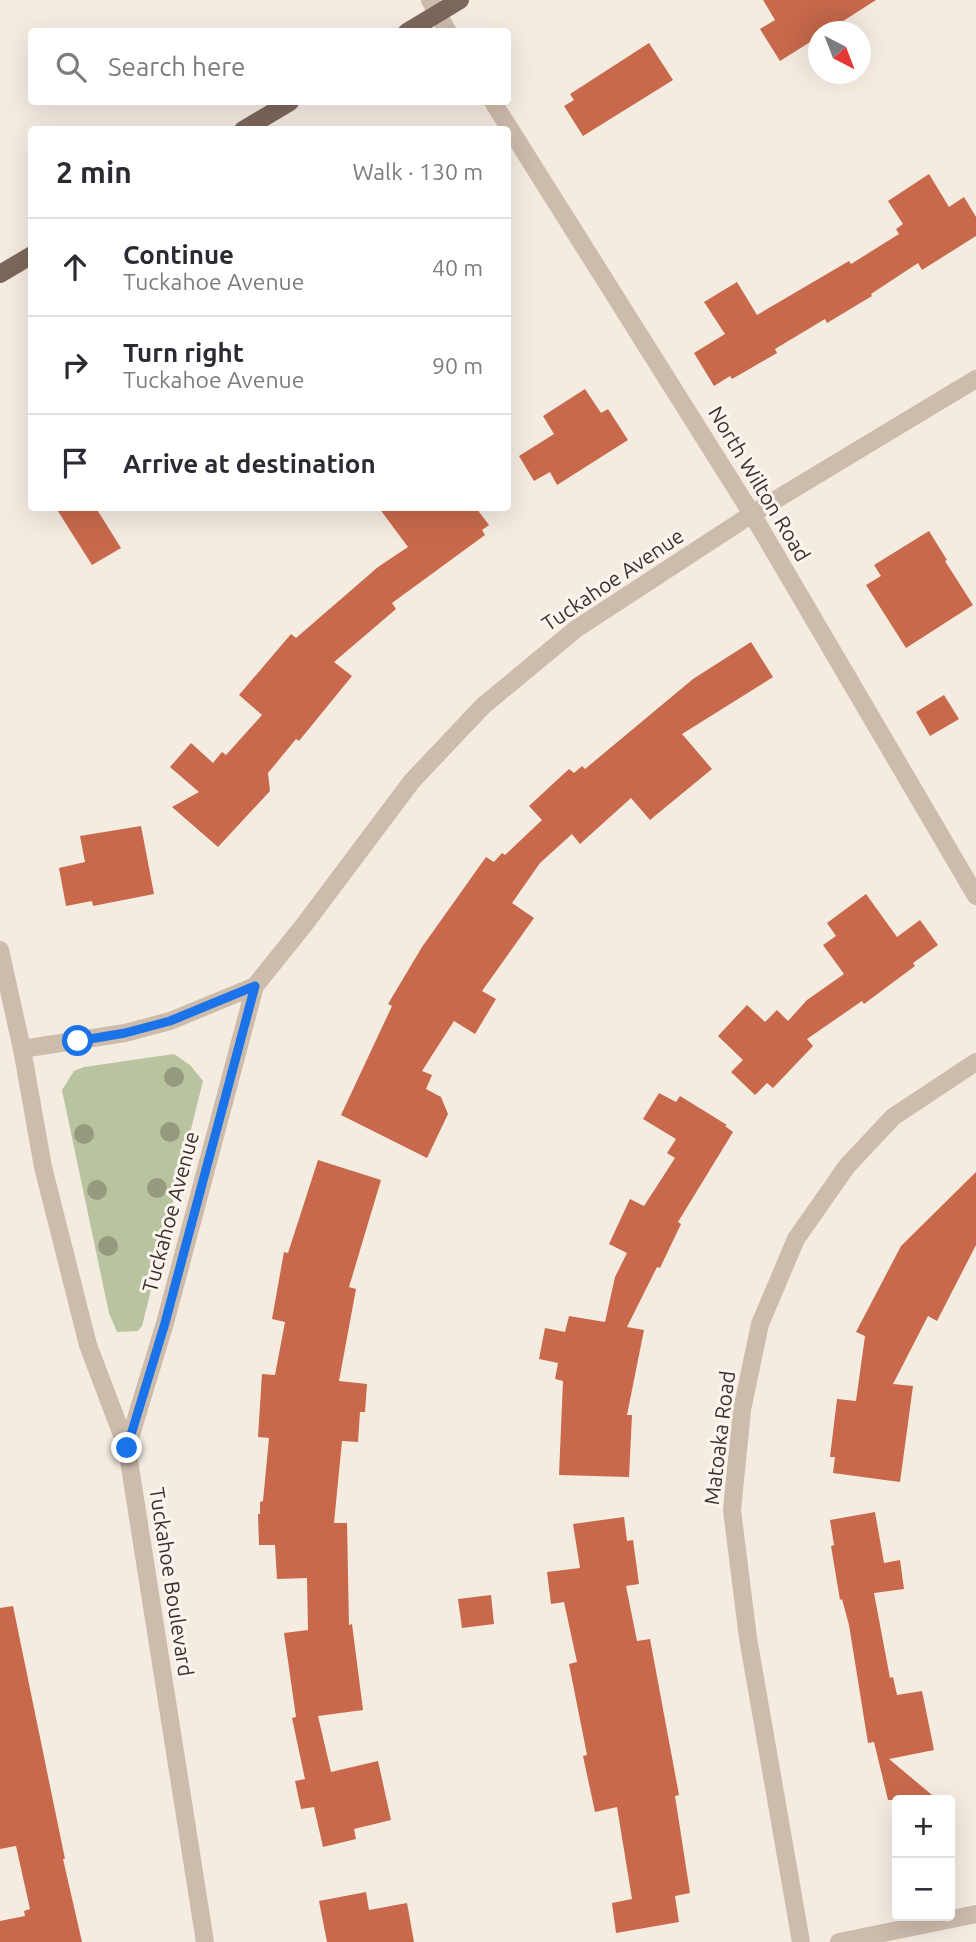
<!DOCTYPE html>
<meta charset="utf-8">
<style>
body{margin:0;font-family:Ubuntu,sans-serif;background:#f2f2f3;color:#2b2b33}
.controls{position:absolute;right:21px;bottom:21px;display:grid;overflow:hidden;border-radius:7px;box-shadow:0 7px 28px #0002}
.controls button{width:63px;height:63px;display:grid;place-items:center;padding:0;border:0;border-bottom:2px solid #e1e1e2;background:#fff;color:#2b2b33;font:35px sans-serif}
.compass{position:absolute;left:808px;top:21px;width:63px;height:63px;border-radius:50%;background:#fff;box-shadow:0 7px 28px #0002;rotate:138deg}
.stop{position:absolute;width:21px;height:21px;margin:-16px;border:5px solid #1a73e8;border-radius:50%;background:#fff}
.stop.end{background:#1a73e8;border-color:#fff;box-shadow:0 2px 7px #0008}
.list{margin:0;padding:0;list-style:none}
h2{display:flex;justify-content:space-between;align-items:center;height:91px;margin:0;padding:0 28px;font-size:30px}
h2 small{font-size:23px;font-weight:400;color:#7c7c81}
.list li{display:grid;grid-template-columns:46px 1fr auto;gap:21px;align-items:center;box-sizing:border-box;height:98px;padding:0 28px;border-top:2px solid #e1e1e2}
.list b{display:block;font-size:26px;white-space:nowrap}
.list p{margin:0;font-size:23px;white-space:nowrap;color:#7c7c81}
.list em{font-size:23px;font-style:normal;color:#7c7c81}
.icon{flex:none;width:38px;height:38px;fill:none;stroke:currentColor;stroke-width:2;stroke-linecap:round;stroke-linejoin:round}
.map{position:relative;flex:none;width:976px;height:1942px;overflow:hidden}
.search{position:absolute;background:#fff;box-shadow:0 7px 28px #0002;left:28px;top:28px;width:483px;height:77px;display:flex;align-items:center;gap:18px;box-sizing:border-box;padding:0 24px;border-radius:7px;color:#7c7c81;font-size:26px}
.panel{position:absolute;background:#fff;box-shadow:0 7px 28px #0002;left:28px;top:126px;width:483px;height:385px;border-radius:7px}
.map>svg:first-child{display:block}
.green{fill:#b8c4a0}
.building{fill:#c8694b}
.lines{fill:none;stroke-linecap:round;stroke-linejoin:round}
.street{stroke:#cdbbac;stroke-width:18}
.primary{stroke:#7d675c;stroke-width:18}
.tree{fill:#969b7f}
.route{stroke:#1a73e8;stroke-width:9}
.labels{text-anchor:middle;stroke-width:6;stroke-linejoin:round;paint-order:stroke}
.street-label{font-size:21px;fill:#3b302b;stroke:#fbf5ee}
</style>
<div class="map">
<svg width="976" height="1942" viewBox="0 0 976 1942">
<rect width="100%" height="100%" fill="#f4ebe1"/>
<!-- green -->
<path class="green" d="M 174,1054 L 190,1065 L 203,1081 L 142,1326 L 138,1331 L 117,1332 L 109,1313 L 62,1090 L 74,1071 L 84,1067 Z"/>
<!-- building -->
<path class="building" d="M 763,0 L 876,0 L 826,32 L 818,32 L 818,37 L 780,61 L 760,29 L 775,20 Z
M 649,43 L 673,80 L 583,136 L 564,106 L 574,100 L 570,94 Z
M 929,174 L 949,207 L 964,197 L 976,217 L 976,236 L 922,270 L 918,263 L 871,294 L 872,296 L 827,323 L 825,319 L 775,349 L 777,353 L 732,379 L 730,376 L 714,386 L 694,353 L 725,334 L 704,302 L 737,282 L 757,315 L 849,261 L 851,264 L 899,234 L 896,229 L 903,224 L 888,201 Z
M 585,389 L 601,413 L 608,409 L 628,440 L 557,485 L 550,472 L 534,481 L 519,456 L 554,434 L 543,416 Z
M 56,508 L 96,508 L 121,548 L 92,565 Z
M 379,508 L 476,508 L 489,525 L 482,530 L 485,535 L 392,603 L 396,609 L 334,662 L 352,676 L 299,741 L 296,739 L 268,773 L 270,791 L 218,847 L 172,807 L 199,792 L 170,767 L 191,743 L 213,763 L 222,752 L 226,755 L 262,715 L 239,695 L 291,634 L 296,638 L 378,567 L 408,547 Z
M 929,531 L 947,560 L 945,561 L 973,605 L 906,648 L 866,585 L 881,576 L 874,565 Z
M 751,642 L 773,677 L 682,734 L 712,769 L 650,820 L 631,798 L 580,844 L 572,834 L 540,863 L 512,903 L 534,918 L 482,991 L 496,999 L 475,1034 L 454,1021 L 422,1071 L 432,1075 L 426,1089 L 441,1097 L 448,1114 L 427,1158 L 341,1115 L 392,1006 L 388,1004 L 422,947 L 486,857 L 494,862 L 502,853 L 505,855 L 542,820 L 529,806 L 569,769 L 574,773 L 582,766 L 585,769 L 693,679 Z
M 944,695 L 959,719 L 930,736 L 916,712 Z
M 141,826 L 154,894 L 93,906 L 92,901 L 66,906 L 59,868 L 85,862 L 80,836 Z
M 866,894 L 897,937 L 920,920 L 938,945 L 913,963 L 915,966 L 864,1004 L 862,1001 L 807,1039 L 813,1046 L 773,1088 L 767,1083 L 755,1095 L 731,1072 L 743,1060 L 718,1036 L 747,1005 L 765,1022 L 777,1010 L 788,1021 L 807,1000 L 844,974 L 823,945 L 836,936 L 827,923 Z
M 659,1093 L 676,1102 L 680,1096 L 727,1125 L 725,1126 L 733,1132 L 678,1222 L 681,1224 L 660,1268 L 657,1267 L 627,1327 L 644,1330 L 627,1415 L 632,1415 L 629,1477 L 559,1475 L 563,1381 L 555,1379 L 558,1363 L 539,1359 L 545,1328 L 565,1332 L 569,1316 L 605,1322 L 615,1277 L 627,1253 L 609,1244 L 630,1199 L 644,1206 L 675,1158 L 667,1153 L 676,1139 L 643,1119 Z
M 318,1160 L 381,1180 L 349,1287 L 356,1289 L 339,1381 L 367,1384 L 365,1412 L 360,1412 L 358,1442 L 342,1441 L 334,1523 L 347,1523 L 349,1625 L 352,1624 L 363,1710 L 318,1716 L 331,1772 L 378,1761 L 391,1820 L 354,1829 L 356,1839 L 323,1847 L 314,1807 L 301,1809 L 295,1781 L 305,1779 L 292,1718 L 296,1717 L 284,1633 L 308,1630 L 307,1578 L 277,1579 L 275,1545 L 259,1545 L 258,1514 L 260,1514 L 260,1502 L 263,1501 L 269,1438 L 258,1437 L 262,1374 L 275,1375 L 285,1322 L 272,1319 L 284,1252 L 288,1253 Z
M 976,1172 L 976,1245 L 937,1321 L 928,1316 L 893,1384 L 913,1386 L 900,1482 L 833,1473 L 835,1457 L 830,1457 L 837,1399 L 856,1401 L 865,1336 L 856,1332 L 901,1246 Z
M 875,1512 L 884,1563 L 900,1560 L 904,1589 L 874,1593 L 890,1678 L 893,1677 L 897,1695 L 922,1691 L 934,1750 L 889,1759 L 938,1800 L 888,1800 L 874,1742 L 868,1743 L 849,1625 L 842,1599 L 840,1600 L 831,1546 L 834,1545 L 830,1520 Z
M 624,1517 L 627,1541 L 633,1540 L 639,1584 L 626,1586 L 637,1641 L 650,1639 L 679,1795 L 675,1796 L 690,1893 L 675,1896 L 679,1922 L 616,1933 L 612,1903 L 632,1899 L 617,1807 L 595,1812 L 583,1756 L 587,1755 L 569,1664 L 577,1662 L 564,1602 L 551,1604 L 547,1572 L 580,1568 L 573,1524 Z
M 491,1595 L 494,1624 L 462,1628 L 458,1599 Z
M 13,1606 L 65,1859 L 63,1859 L 82,1942 L 0,1942 L 0,1921 L 25,1916 L 24,1911 L 30,1909 L 16,1846 L 0,1849 L 0,1608 Z
M 366,1892 L 369,1910 L 407,1903 L 414,1942 L 327,1942 L 319,1901 Z"/>
<g class="lines">
<!-- street -->
<path class="street" d="M 430,0 L 448,32
M 493,102 L 752,514 L 976,896
M 0,950 L 22,1049 L 43,1167 L 88,1345 L 127,1448 L 205,1942
M 22,1049 L 125,1033 L 170,1021 L 255,986
M 127,1448 L 165,1323 L 255,986 L 304,925 L 412,781 L 483,706 L 576,629 L 752,514 L 976,379
M 801,1942 L 748,1638 L 732,1510 L 742,1410 L 760,1324 L 796,1239 L 847,1166 L 893,1117 L 976,1062
M 839,1942 L 976,1914"/>
<!-- primary -->
<path class="primary" d="M 407,32 L 460,0
M 243,130 L 290,102
M 0,274 L 32,255"/>
</g>
<!-- trees -->
<g class="tree">
<circle cx="174" cy="1077" r="10"/>
<circle cx="170" cy="1132" r="10"/>
<circle cx="84" cy="1134" r="10"/>
<circle cx="157" cy="1188" r="10"/>
<circle cx="97" cy="1190" r="10"/>
<circle cx="108" cy="1246" r="10"/>
</g>
<g class="lines">
<!-- route -->
<path class="route" d="M 78,1041 L 125,1033 L 170,1021 L 255,986 L 165,1323 L 127,1448"/>
</g>
<g class="labels">
<!-- street labels -->
<g class="street-label">
<text transform="translate(759 484) rotate(59)" y="7">North Wilton Road</text>
<text transform="translate(613 580) rotate(-34)" y="7">Tuckahoe Avenue</text>
<text transform="translate(171 1212) rotate(-75)" y="7">Tuckahoe Avenue</text>
<text transform="translate(720 1438) rotate(-83)" y="7">Matoaka Road</text>
<text transform="translate(171 1582) rotate(81)" y="7">Tuckahoe Boulevard</text>
</g>
</g>
</svg>
<div class="controls">
<button>+</button>
<button>−</button>
</div>
<svg class="compass" viewBox="-18 -18 36 36"><path d="M0-13l5 13h-10z" fill="#e53935"/><path d="M0 13l5-13h-10z" fill="#7c7c81"/></svg>
<div class="stop" style="left:78px;top:1041px"></div>
<div class="stop end" style="left:127px;top:1448px"></div>
<div class="search"><svg class="icon" aria-label="search" viewBox="0 0 24 24"><circle cx="10" cy="10" r="6"/><path d="M15 15l6 6"/></svg>Search here</div>
<section class="panel">
<h2>2 min<small>Walk · 130 m</small></h2>
<ul class="list">
<li><svg class="icon" aria-label="ahead" viewBox="0 0 24 24"><path d="M12 20V5M6 11l6-6 6 6"/></svg><div><b>Continue</b><p>Tuckahoe Avenue</p></div><em>40 m</em></li>
<li><svg class="icon" aria-label="right" viewBox="0 0 24 24"><path d="M7 20v-9h11M14 6l5 5-5 5"/></svg><div><b>Turn right</b><p>Tuckahoe Avenue</p></div><em>90 m</em></li>
<li><svg class="icon" aria-label="arrive" viewBox="0 0 24 24"><path d="M6 21V4h12l-3 4 3 4H6"/></svg><div><b>Arrive at destination</b></div></li>
</ul>
</section>
</div>
